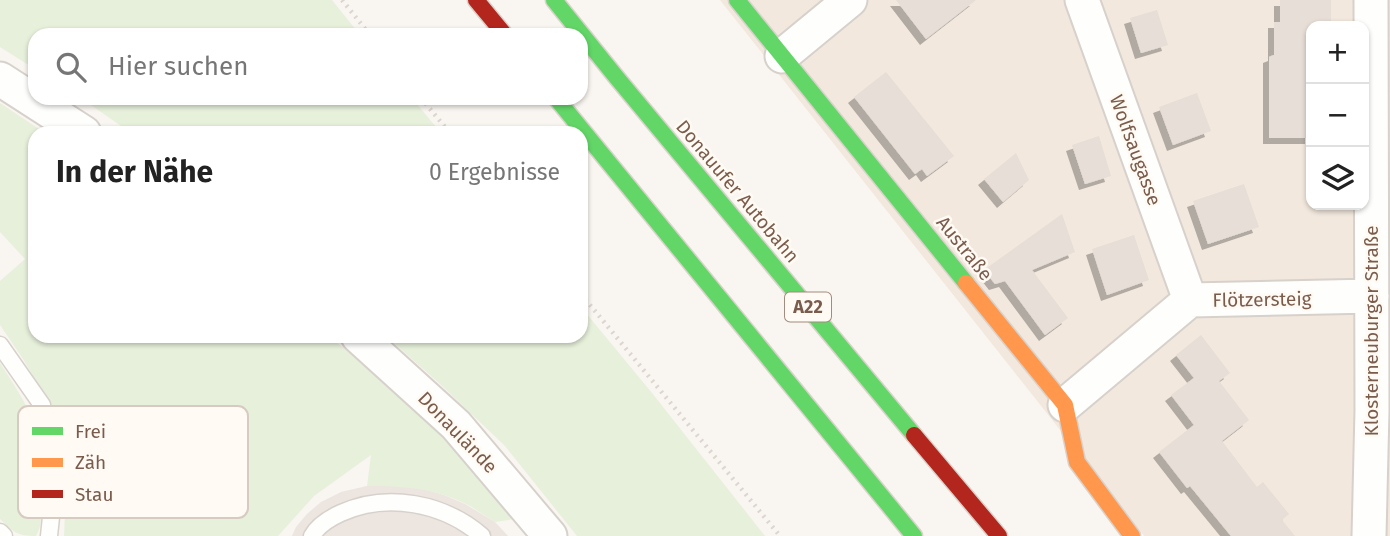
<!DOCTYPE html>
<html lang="de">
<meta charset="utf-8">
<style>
body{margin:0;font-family:"Fira Sans",sans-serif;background:#f2f2f2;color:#222}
.controls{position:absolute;right:21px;top:21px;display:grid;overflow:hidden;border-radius:14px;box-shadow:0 2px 5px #0004}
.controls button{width:63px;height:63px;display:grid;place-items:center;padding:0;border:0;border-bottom:2px solid #e0e0e0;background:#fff;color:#222;font:35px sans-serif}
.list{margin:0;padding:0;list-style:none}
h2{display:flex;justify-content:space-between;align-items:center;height:91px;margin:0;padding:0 28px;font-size:30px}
h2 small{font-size:23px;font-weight:400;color:#767676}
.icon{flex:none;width:38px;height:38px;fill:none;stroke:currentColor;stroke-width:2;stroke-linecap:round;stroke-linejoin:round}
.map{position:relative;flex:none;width:1390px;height:536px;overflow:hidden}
.search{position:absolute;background:#fff;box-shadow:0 2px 5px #0004;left:28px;top:28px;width:560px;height:77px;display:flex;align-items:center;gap:18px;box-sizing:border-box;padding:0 24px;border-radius:21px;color:#767676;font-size:26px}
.panel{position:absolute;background:#fff;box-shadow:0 2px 5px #0004;left:28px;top:126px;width:560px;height:217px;border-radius:21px}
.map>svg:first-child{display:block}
.residential{fill:#f2e8de;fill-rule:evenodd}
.industrial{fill:#ede5e0}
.green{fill:#e7f0db}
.building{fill:#e6ded7;filter:url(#shadow)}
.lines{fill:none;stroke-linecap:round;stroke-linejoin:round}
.lane-casing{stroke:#d7d1cb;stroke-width:19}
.street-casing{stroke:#d7d1cb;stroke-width:37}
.fast-casing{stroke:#d9d2cb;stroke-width:19}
.slow-casing{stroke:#d9d2cb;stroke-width:19}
.jam-casing{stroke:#d9d2cb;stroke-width:19}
.path{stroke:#dcd5d0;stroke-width:4.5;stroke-dasharray:2 5;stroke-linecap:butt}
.lane{stroke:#fefefd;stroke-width:16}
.street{stroke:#fefefd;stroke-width:33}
.fast{stroke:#63d668;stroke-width:16}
.slow{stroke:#ff974d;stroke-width:16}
.jam{stroke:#b3261e;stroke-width:16}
.labels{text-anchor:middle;stroke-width:5;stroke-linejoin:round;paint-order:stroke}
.shield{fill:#fffaf3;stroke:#a28b7f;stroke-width:2}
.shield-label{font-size:18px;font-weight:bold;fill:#7a5c4d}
.street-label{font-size:19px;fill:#7a5c4d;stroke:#fffaf3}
.key{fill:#fffaf3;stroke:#d7cbc1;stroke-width:2}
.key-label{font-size:19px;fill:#7a5c4d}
</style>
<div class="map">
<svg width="1390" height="536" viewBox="0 0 1390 536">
<defs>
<filter id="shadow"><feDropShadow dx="-6" dy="6" stdDeviation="0" flood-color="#0004"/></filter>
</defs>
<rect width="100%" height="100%" fill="#f9f5f0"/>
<!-- residential -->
<path class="residential" d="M 720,0 L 1390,0 L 1390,536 L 1144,536 ZM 1311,26 L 1364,26 L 1364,205 L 1311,205 Z"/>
<!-- industrial -->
<path class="industrial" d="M 367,486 L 398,486 L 424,489 L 444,495 L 465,504 L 495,522 L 508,536 L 292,536 L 296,527 L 307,514 L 321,502 L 341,492 Z"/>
<!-- green -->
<path class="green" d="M 0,0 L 332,0 L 360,35 L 35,35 L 35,69 L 0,47 Z
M 81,98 L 412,98 L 441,133 L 131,133 Z
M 0,103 L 45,133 L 35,133 L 35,336 L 328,336 L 382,377 L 432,420 L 514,519 L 495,522 C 485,516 476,509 466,504 C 435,488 402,486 367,486 L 371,455 L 314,496 L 278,536 L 64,536 L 66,490 L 64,456 L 59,429 L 51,406 L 23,359 L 0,325 L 0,281 L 25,259 L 0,232 Z
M 581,307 L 652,393 L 765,536 L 577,536 L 505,446 L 440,384 L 386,336 L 581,336 Z
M 0,363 C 19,392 41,425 44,461 C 45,475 44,490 42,505 C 41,516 42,526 36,536 C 17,536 13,532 0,519 Z"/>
<!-- building -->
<path class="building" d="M 896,0 L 976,0 L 926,39 Z
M 1280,0 L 1331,0 L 1331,26 L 1311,26 L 1311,138 L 1269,138 L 1269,57 L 1274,55 L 1274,22 L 1280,22 Z
M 1157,10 L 1168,45 L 1141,53 L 1130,18 Z
M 886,72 L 954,156 L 927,176 L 922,169 L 915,174 L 854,97 Z
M 1197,93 L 1211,131 L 1173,145 L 1159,107 Z
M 1099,136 L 1111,176 L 1085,184 L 1072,145 Z
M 1016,153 L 1029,180 L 1003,202 L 984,179 Z
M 1244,184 L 1259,227 L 1208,244 L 1193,201 Z
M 1062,214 L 1075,252 L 1032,270 L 1068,318 L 1045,335 L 1005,281 L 995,284 L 984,270 Z
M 1134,235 L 1149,280 L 1107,295 L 1092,249 Z
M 1201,335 L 1230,373 L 1219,381 L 1249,420 L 1222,441 L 1257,487 L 1263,482 L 1289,514 L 1282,520 L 1295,536 L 1231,536 L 1190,486 L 1187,488 L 1159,452 L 1194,425 L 1171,395 L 1194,378 L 1176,355 Z"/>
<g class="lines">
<defs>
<path id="lane" d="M 0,345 L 42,405 L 55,479 L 49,536
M 0,532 L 4,536
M 312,536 C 318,525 330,518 341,513 C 387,492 444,503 482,536"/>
<path id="street" d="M 1082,0 L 1190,300
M 782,56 L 850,0
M 0,79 L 84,133
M 358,336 L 456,425 L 550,536
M 1065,405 L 1190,300 L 1372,296
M 1369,536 L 1372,410 L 1371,0"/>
<path id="fast" d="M 554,0 L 617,78 L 914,435
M 737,0 L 966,283
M 556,98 L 914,536"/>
<path id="slow" d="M 966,283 L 1065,405 L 1077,462 L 1132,536"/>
<path id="jam" d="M 476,0 L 505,35
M 914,435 L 999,536"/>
</defs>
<!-- lane casing -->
<use href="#lane" class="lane-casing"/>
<!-- street casing -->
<use href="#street" class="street-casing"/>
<!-- fast casing -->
<use href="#fast" class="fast-casing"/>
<!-- slow casing -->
<use href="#slow" class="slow-casing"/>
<!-- jam casing -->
<use href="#jam" class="jam-casing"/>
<!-- path -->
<path class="path" d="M 342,0 L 370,35
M 421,98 L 450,133
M 581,294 L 780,536"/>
<!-- lane -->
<use href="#lane" class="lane"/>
<!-- street -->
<use href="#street" class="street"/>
<!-- fast -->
<use href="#fast" class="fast"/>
<!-- slow -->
<use href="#slow" class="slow"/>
<!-- jam -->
<use href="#jam" class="jam"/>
</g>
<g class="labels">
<!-- shield labels -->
<rect class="shield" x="785" y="292.5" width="46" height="29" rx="5"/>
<g class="shield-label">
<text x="808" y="313">A22</text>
</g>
<!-- street labels -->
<g class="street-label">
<text transform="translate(1136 150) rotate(70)" y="7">Wolfsaugasse</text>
<text transform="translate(738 191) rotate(50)" y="7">Donauufer Autobahn</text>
<text transform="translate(965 248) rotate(51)" y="7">Austraße</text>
<text transform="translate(1262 299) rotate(-1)" y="7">Flötzersteig</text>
<text transform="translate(1371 331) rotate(-90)" y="7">Klosterneuburger Straße</text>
<text transform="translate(458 432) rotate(46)" y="7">Donaulände</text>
</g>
</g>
<!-- legend -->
<rect x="18" y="406" width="230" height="112" rx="10" class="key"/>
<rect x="32" y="427" width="31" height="8" fill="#63d668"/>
<rect x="32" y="458" width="31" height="9" fill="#ff974d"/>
<rect x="32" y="490" width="31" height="8" fill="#b3261e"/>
<g class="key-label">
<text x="75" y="438">Frei</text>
<text x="75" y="469">Zäh</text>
<text x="75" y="501">Stau</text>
</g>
</svg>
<div class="controls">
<button>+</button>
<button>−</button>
<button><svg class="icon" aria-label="layers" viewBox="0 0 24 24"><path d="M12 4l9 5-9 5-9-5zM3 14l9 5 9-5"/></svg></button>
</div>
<div class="search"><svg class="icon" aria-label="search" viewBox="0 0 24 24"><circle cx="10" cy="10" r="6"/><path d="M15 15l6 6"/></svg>Hier suchen</div>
<section class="panel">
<h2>In der Nähe<small>0 Ergebnisse</small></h2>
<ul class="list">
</ul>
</section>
</div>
